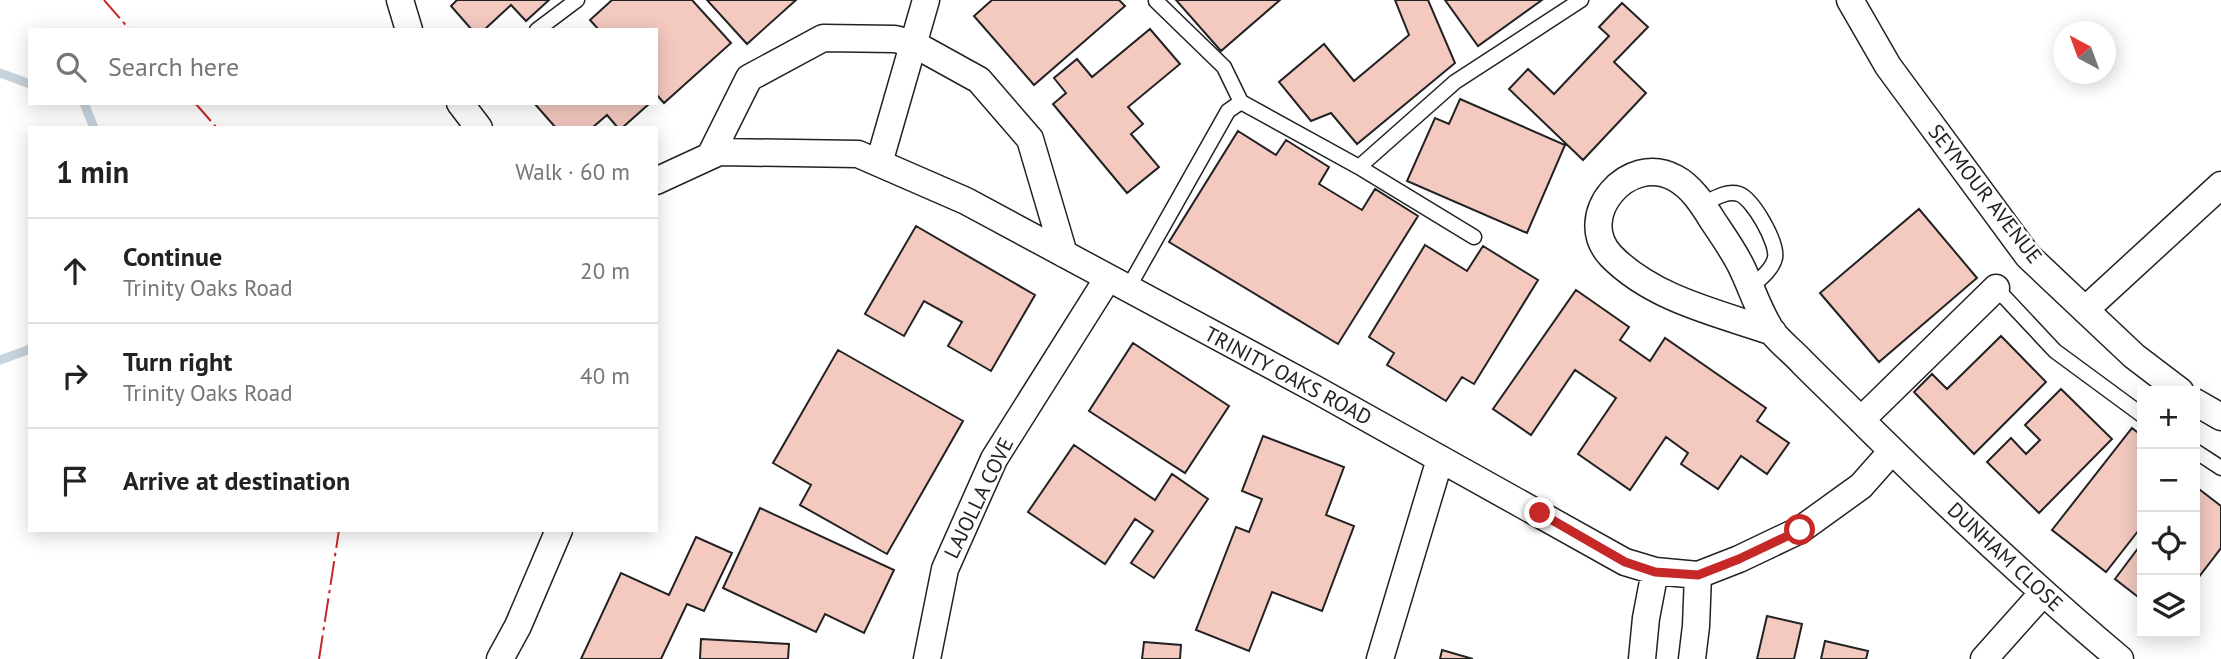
<!DOCTYPE html>
<meta charset="utf-8">
<style>
body{margin:0;font-family:"PT Sans",sans-serif;background:#f2f2f2;color:#222}
.controls{position:absolute;right:21px;bottom:21px;display:grid;overflow:hidden;border-radius:0px;box-shadow:0 4px 18px #0003}
.controls button{width:63px;height:63px;display:grid;place-items:center;padding:0;border:0;border-bottom:2px solid #e0e0e0;background:#fff;color:#222;font:35px sans-serif}
.compass{position:absolute;left:2053px;top:21px;width:63px;height:63px;border-radius:50%;background:#fff;box-shadow:0 4px 18px #0003;rotate:319deg}
.stop{position:absolute;width:21px;height:21px;margin:-16px;border:5px solid #c62828;border-radius:50%;background:#fff}
.stop.end{background:#c62828;border-color:#fff;box-shadow:0 2px 7px #0008}
.list{margin:0;padding:0;list-style:none}
h2{display:flex;justify-content:space-between;align-items:center;height:91px;margin:0;padding:0 28px;font-size:30px}
h2 small{font-size:23px;font-weight:400;color:#767676}
.list li{display:grid;grid-template-columns:46px 1fr auto;gap:21px;align-items:center;box-sizing:border-box;height:105px;padding:0 28px;border-top:2px solid #e0e0e0}
.list b{display:block;font-size:26px;white-space:nowrap}
.list p{margin:0;font-size:23px;white-space:nowrap;color:#767676}
.list em{font-size:23px;font-style:normal;color:#767676}
.icon{flex:none;width:38px;height:38px;fill:none;stroke:currentColor;stroke-width:2;stroke-linecap:round;stroke-linejoin:round}
.map{position:relative;flex:none;width:2221px;height:659px;overflow:hidden}
.search{position:absolute;background:#fff;box-shadow:0 4px 18px #0003;left:28px;top:28px;width:630px;height:77px;display:flex;align-items:center;gap:18px;box-sizing:border-box;padding:0 24px;border-radius:0px;color:#767676;font-size:26px}
.panel{position:absolute;background:#fff;box-shadow:0 4px 18px #0003;left:28px;top:126px;width:630px;height:406px;border-radius:0px}
.map>svg:first-child{display:block}
.lines{fill:none;stroke-linecap:round;stroke-linejoin:round}
.stream{stroke:#c7d3dd;stroke-width:9}
.building{fill:#f3c9c0;stroke:#222;stroke-width:2}
.service-casing{stroke:#222;stroke-width:17}
.minor-casing{stroke:#222;stroke-width:29}
.service{stroke:#fff;stroke-width:14}
.minor{stroke:#fff;stroke-width:26}
.power{stroke:#c62828;stroke-width:2;stroke-dasharray:24 5 3.5 5;stroke-linecap:butt}
.route{stroke:#c62828;stroke-width:9}
.labels{text-anchor:middle;stroke-width:5;stroke-linejoin:round;paint-order:stroke}
.street-label{font-size:21px;fill:#222;stroke:#fff}
</style>
<div class="map">
<svg width="2221" height="659" viewBox="0 0 2221 659">
<rect width="100%" height="100%" fill="#fff"/>
<g class="lines">
<!-- stream -->
<path class="stream" d="M 0,73 L 30,84
M 84,103 L 94,128
M 0,360 L 30,349"/>
</g>
<!-- building -->
<path class="building" d="M 457,0 L 549,0 L 526,21 L 511,5 L 484,30 L 472,30 L 451,6 Z
M 612,0 L 692,0 L 731,43 L 664,103 L 656,94 L 656,30 L 599,30 L 590,20 Z
M 707,0 L 796,0 L 747,44 Z
M 992,0 L 1119,0 L 1125,6 L 1034,85 L 974,16 Z
M 1176,0 L 1280,0 L 1221,51 Z
M 1395,0 L 1428,0 L 1455,63 L 1357,144 L 1331,113 L 1311,121 L 1279,82 L 1324,44 L 1354,81 L 1409,35 Z
M 1445,0 L 1542,0 L 1478,46 Z
M 1622,3 L 1648,27 L 1614,62 L 1646,93 L 1583,160 L 1509,89 L 1528,69 L 1554,94 L 1609,36 L 1599,27 Z
M 1150,29 L 1180,64 L 1128,107 L 1143,124 L 1131,134 L 1159,167 L 1127,193 L 1053,104 L 1066,93 L 1054,78 L 1077,59 L 1092,77 Z
M 1460,99 L 1565,145 L 1527,233 L 1407,181 L 1435,118 L 1449,124 Z
M 534,103 L 650,103 L 622,128 L 618,128 L 607,115 L 592,128 L 556,128 Z
M 1238,131 L 1276,155 L 1286,140 L 1329,167 L 1319,184 L 1362,210 L 1375,189 L 1418,216 L 1338,344 L 1169,242 Z
M 1919,209 L 1977,278 L 1879,362 L 1820,293 Z
M 916,226 L 1035,295 L 991,371 L 948,346 L 962,322 L 924,301 L 904,336 L 865,314 Z
M 1425,245 L 1467,271 L 1483,246 L 1538,280 L 1474,384 L 1462,377 L 1446,401 L 1387,365 L 1394,353 L 1369,337 Z
M 1576,290 L 1629,327 L 1620,340 L 1650,361 L 1665,338 L 1766,408 L 1757,421 L 1789,443 L 1767,474 L 1741,456 L 1718,489 L 1681,464 L 1688,453 L 1666,437 L 1630,490 L 1578,454 L 1616,398 L 1575,370 L 1531,435 L 1493,409 Z
M 2001,336 L 2046,382 L 1974,454 L 1914,392 L 1932,374 L 1947,389 Z
M 1133,343 L 1229,406 L 1185,473 L 1089,411 Z
M 838,350 L 963,421 L 887,554 L 800,505 L 811,485 L 773,463 Z
M 2061,389 L 2112,439 L 2039,513 L 1987,462 L 2011,438 L 2026,454 L 2040,440 L 2025,425 Z
M 2132,428 L 2142,436 L 2142,526 L 2106,572 L 2052,530 Z
M 1263,436 L 1344,467 L 1326,515 L 1354,526 L 1322,611 L 1272,592 L 1249,651 L 1196,630 L 1236,527 L 1249,532 L 1262,499 L 1242,491 Z
M 1074,445 L 1155,500 L 1172,474 L 1208,499 L 1154,578 L 1131,563 L 1153,531 L 1135,519 L 1105,564 L 1028,512 Z
M 2195,486 L 2221,506 L 2221,548 L 2195,582 Z
M 760,508 L 894,570 L 864,633 L 825,614 L 816,632 L 723,588 Z
M 696,537 L 732,553 L 704,611 L 687,604 L 661,659 L 581,659 L 621,573 L 669,595 Z
M 2142,543 L 2142,600 L 2115,579 Z
M 1767,616 L 1802,624 L 1794,659 L 1757,659 Z
M 701,639 L 789,644 L 788,659 L 700,659 Z
M 1825,641 L 1868,651 L 1866,659 L 1821,659 Z
M 1144,642 L 1181,645 L 1180,659 L 1142,659 Z
M 1442,650 L 1473,659 L 1440,659 Z"/>
<g class="lines">
<defs>
<path id="service" d="M 1156,1 L 1224,67 L 1241,102 L 1359,167 L 1474,237
M 537,30 L 577,0
M 1359,167 L 1455,82 L 1581,0
M 1703,204 C 1713,199 1727,190 1739,194 C 1753,199 1778,243 1775,258 C 1772,270 1760,279 1751,287
M 1996,288 L 2055,351 L 2142,415
M 1127,290 L 1228,111 L 1241,102
M 2195,451 L 2221,468"/>
<path id="minor" d="M 400,0 L 409,30
M 1850,0 L 1888,66 L 2028,256 L 2134,356 L 2180,391
M 460,103 L 479,128
M 710,156 L 749,78 L 823,38 L 895,39 L 914,44 L 979,80 L 1030,139 L 1064,254
M 879,163 L 926,0
M 656,181 L 719,152 L 858,154 L 966,201 L 1315,389 L 1625,562 L 1655,571 L 1698,575 L 1739,559 L 1800,530 L 1861,486 L 1892,451
M 2085,310 L 2221,185
M 1773,332 C 1718,313 1653,299 1611,256 C 1573,216 1629,152 1675,178 C 1692,187 1703,205 1713,221 C 1723,236 1733,250 1741,266 C 1751,286 1760,315 1773,333 C 1782,344 1794,353 1803,363 C 1824,384 1846,405 1867,426 C 1949,507 2032,585 2120,659
M 2195,402 L 2221,417
M 1861,420 L 1996,288
M 500,659 L 518,626 L 559,530
M 927,659 L 945,569 L 994,459 L 1108,278
M 1380,659 L 1440,459
M 1642,659 L 1646,618 L 1655,571
M 1692,659 L 1696,626 L 1698,575
M 1984,659 L 2042,594"/>
</defs>
<!-- service casing -->
<use href="#service" class="service-casing"/>
<!-- minor casing -->
<use href="#minor" class="minor-casing"/>
<!-- service -->
<use href="#service" class="service"/>
<!-- minor -->
<use href="#minor" class="minor"/>
<!-- power -->
<path class="power" d="M 104,0 L 130,30
M 195,103 L 217,128
M 319,659 L 339,530"/>
</g>
<g class="lines">
<!-- route -->
<path class="route" d="M 1540,513 L 1625,562 L 1655,572 L 1698,575 L 1739,559 L 1800,530"/>
</g>
<g class="labels">
<!-- street labels -->
<g class="street-label">
<text transform="translate(1985 194) rotate(52)" y="7">SEYMOUR AVENUE</text>
<text transform="translate(1288 376) rotate(28)" y="7">TRINITY OAKS ROAD</text>
<text transform="translate(979 498) rotate(-64)" y="7">LAJOLLA COVE</text>
<text transform="translate(2005 557) rotate(43)" y="7">DUNHAM CLOSE</text>
</g>
</g>
</svg>
<div class="controls">
<button>+</button>
<button>−</button>
<button><svg class="icon" aria-label="locate" viewBox="0 0 24 24"><circle cx="12" cy="12" r="6"/><path d="M12 2v4M12 18v4M2 12h4M18 12h4"/></svg></button>
<button><svg class="icon" aria-label="layers" viewBox="0 0 24 24"><path d="M12 4l9 5-9 5-9-5zM3 14l9 5 9-5"/></svg></button>
</div>
<svg class="compass" viewBox="-18 -18 36 36"><path d="M0-13l5 13h-10z" fill="#e53935"/><path d="M0 13l5-13h-10z" fill="#767676"/></svg>
<div class="stop" style="left:1800px;top:530px"></div>
<div class="stop end" style="left:1540px;top:513px"></div>
<div class="search"><svg class="icon" aria-label="search" viewBox="0 0 24 24"><circle cx="10" cy="10" r="6"/><path d="M15 15l6 6"/></svg>Search here</div>
<section class="panel">
<h2>1 min<small>Walk · 60 m</small></h2>
<ul class="list">
<li><svg class="icon" aria-label="ahead" viewBox="0 0 24 24"><path d="M12 20V5M6 11l6-6 6 6"/></svg><div><b>Continue</b><p>Trinity Oaks Road</p></div><em>20 m</em></li>
<li><svg class="icon" aria-label="right" viewBox="0 0 24 24"><path d="M7 20v-9h11M14 6l5 5-5 5"/></svg><div><b>Turn right</b><p>Trinity Oaks Road</p></div><em>40 m</em></li>
<li><svg class="icon" aria-label="arrive" viewBox="0 0 24 24"><path d="M6 21V4h12l-3 4 3 4H6"/></svg><div><b>Arrive at destination</b></div></li>
</ul>
</section>
</div>
